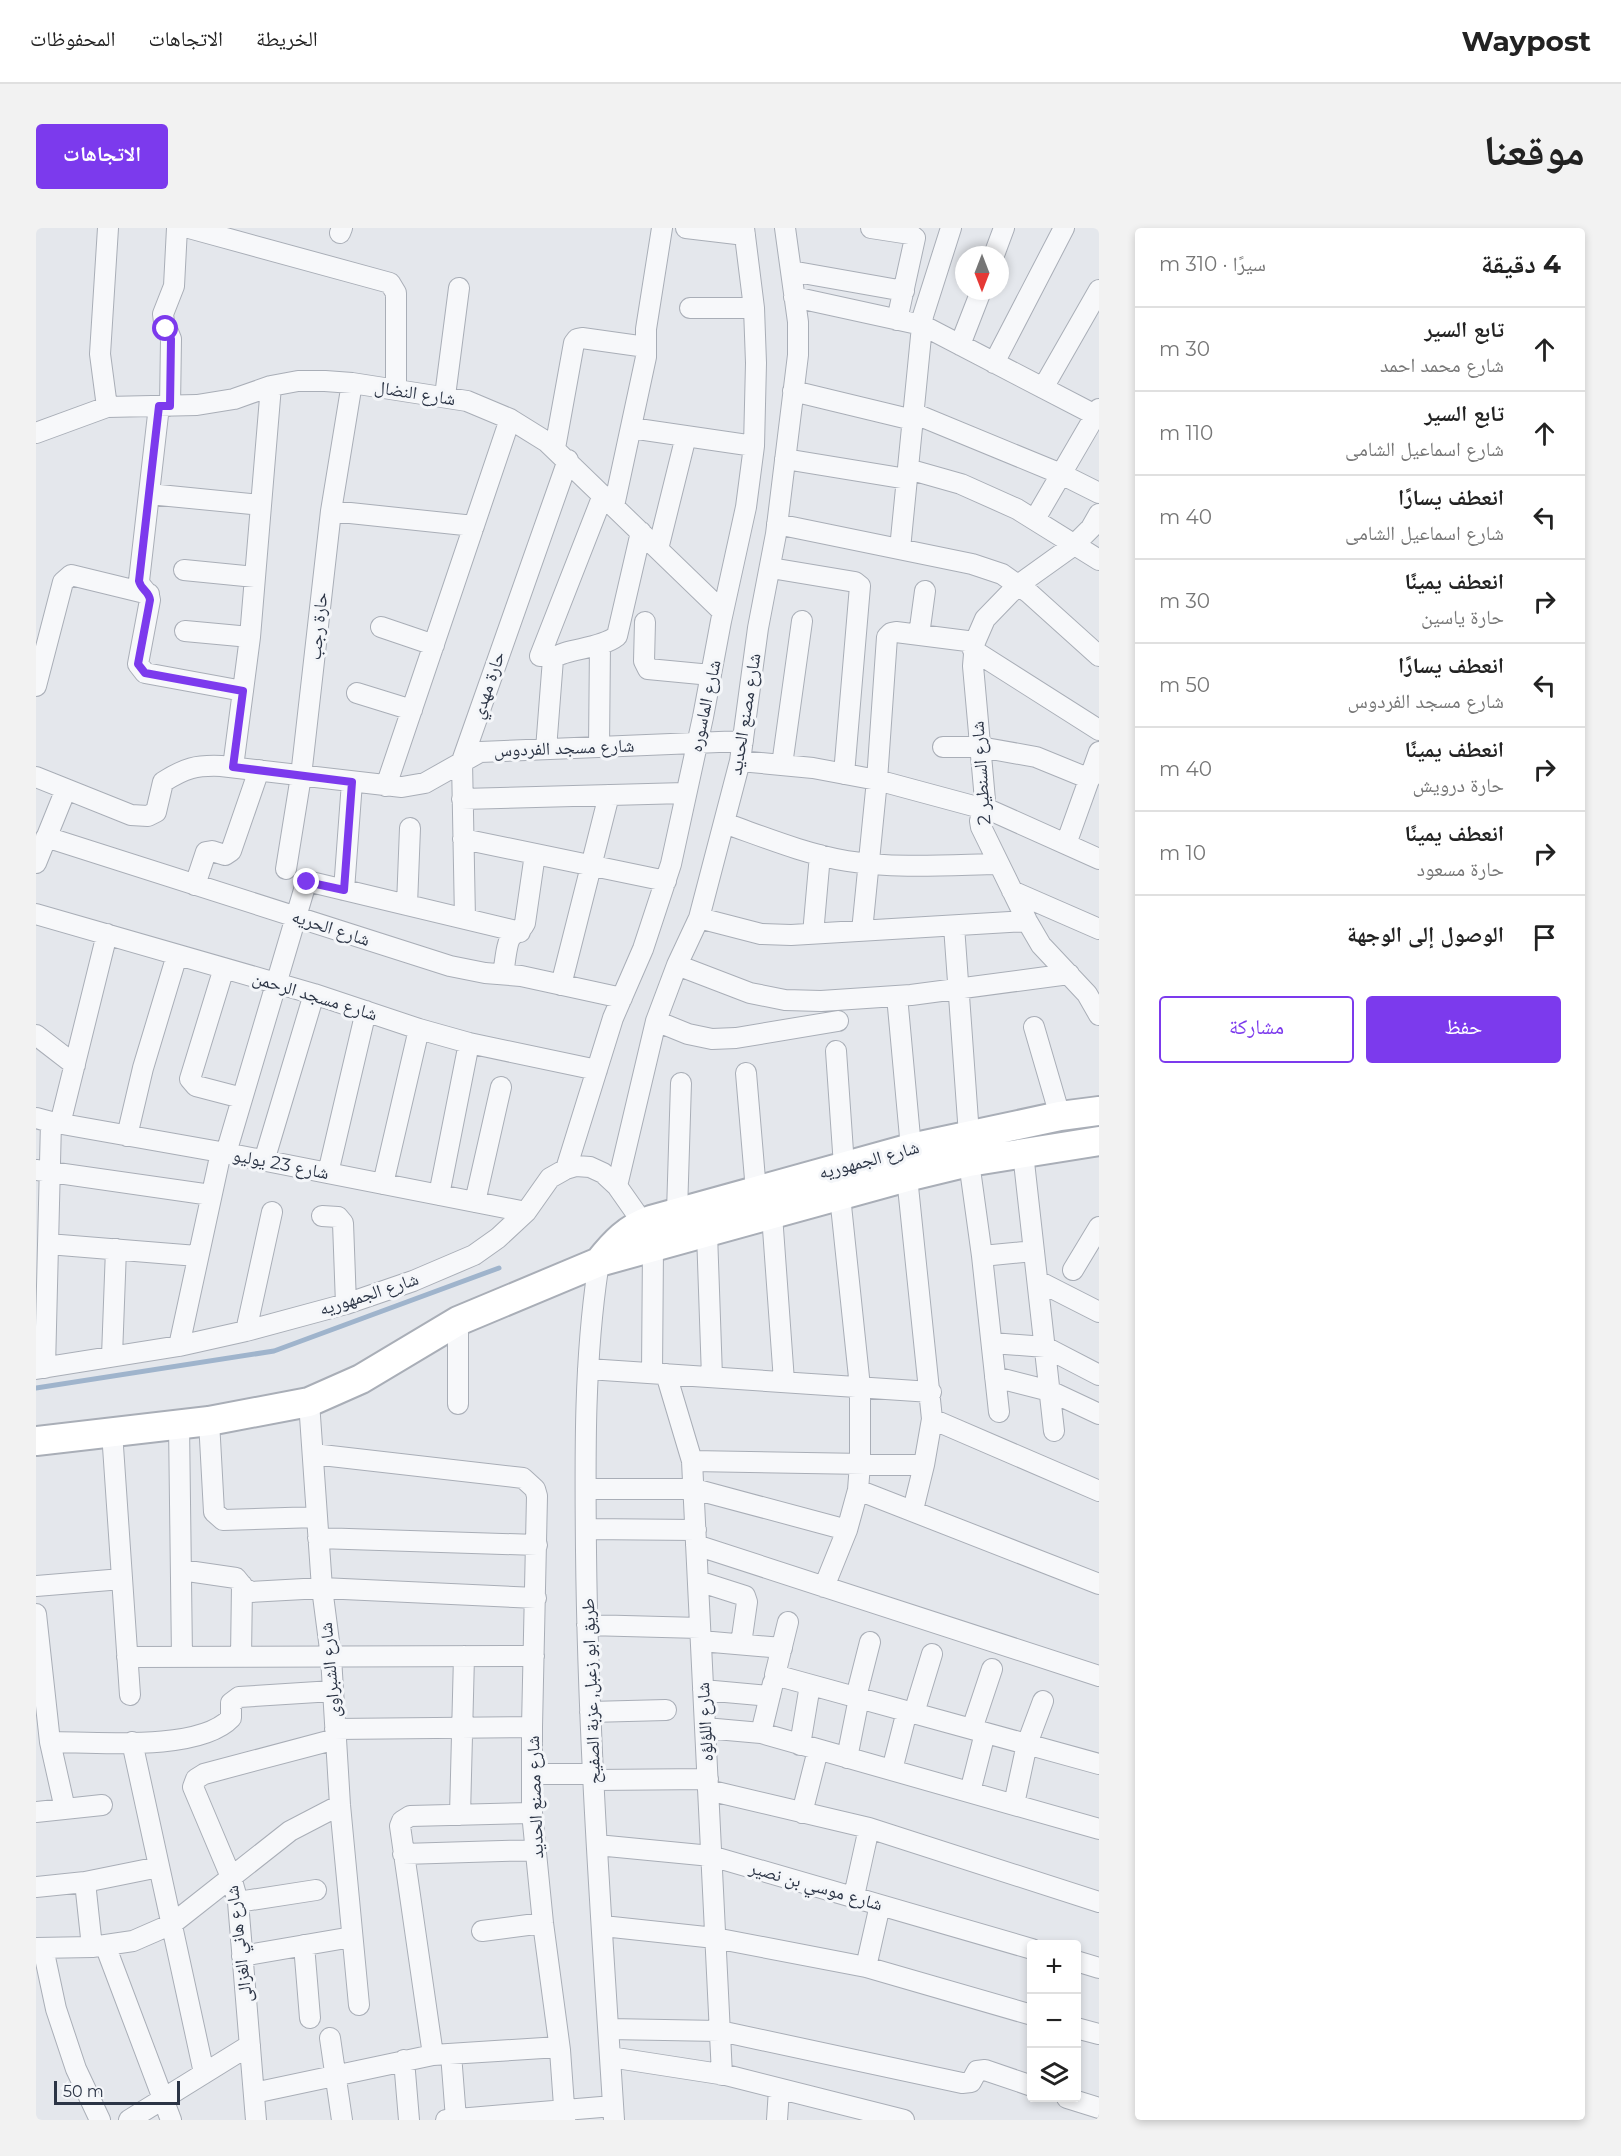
<!DOCTYPE html>
<html lang="ar">
<meta charset="utf-8">
<style>
body{margin:0;font-family:Montserrat,"Noto Naskh Arabic",sans-serif;background:#f2f2f2;color:#222;direction:rtl}
.controls{position:absolute;right:18px;bottom:18px;display:grid;overflow:hidden;border-radius:6px;box-shadow:0 3px 9px #0003}
.controls button{width:54px;height:54px;display:grid;place-items:center;padding:0;border:0;border-bottom:2px solid #e0e0e0;background:#fff;color:#222;font:30px sans-serif}
.compass{position:absolute;left:919px;top:18px;width:54px;height:54px;border-radius:50%;background:#fff;box-shadow:0 3px 9px #0003;rotate:180deg}
.scale{position:absolute;left:18px;bottom:15px;width:126px;box-sizing:border-box;padding-left:6px;border:3px solid #2b3445;border-top:0;font-size:16px;line-height:21px;white-space:nowrap;color:#2b3445;-webkit-text-stroke:4px #f4f6f9;paint-order:stroke}
.stop{position:absolute;width:18px;height:18px;margin:-14px;border:4px solid #7c3aed;border-radius:50%;background:#fff}
.stop.end{background:#7c3aed;border-color:#fff;box-shadow:0 2px 6px #0008}
.list{margin:0;padding:0;list-style:none}
h2{display:flex;justify-content:space-between;align-items:center;height:78px;margin:0;padding:0 24px;font-size:26px}
h2 small{font-size:20px;font-weight:400;color:#767676}
.list li{display:grid;grid-template-columns:39px 1fr auto;gap:18px;align-items:center;box-sizing:border-box;height:84px;padding:0 24px;border-top:2px solid #e0e0e0}
.list b{display:block;font-size:22px;white-space:nowrap}
.list p{margin:0;font-size:20px;white-space:nowrap;color:#767676}
.list em{font-size:20px;font-style:normal;color:#767676}
.actions{display:flex;gap:12px;padding:18px 24px}
.actions a{flex:1;padding:14px 0;border:2px solid #7c3aed;border-radius:6px;text-align:center;font-size:21px;color:#7c3aed}
.actions .main{background:#7c3aed;color:#fff}
.icon{flex:none;width:33px;height:33px;fill:none;stroke:currentColor;stroke-width:2;stroke-linecap:round;stroke-linejoin:round}
.map{position:relative;flex:none;width:1063px;height:1892px;overflow:hidden;direction:ltr;border-radius:6px}
header{display:flex;align-items:center;gap:36px;box-sizing:border-box;height:84px;padding:0 30px;background:#fff;border-bottom:2px solid #e0e0e0}
header strong{font-size:28px}
nav{display:flex;gap:33px;margin-inline-start:auto;font-size:21px}
.intro{display:flex;align-items:center;justify-content:space-between;box-sizing:border-box;height:144px;padding:0 36px}
h1{margin:0;font-size:42px}
.button{padding:15px 27px;border-radius:6px;background:#7c3aed;color:#fff;font-size:21px;font-weight:700}
main{display:flex;gap:36px;padding:0 36px}
aside{flex:1;background:#fff;border-radius:6px;box-shadow:0 3px 9px #0003}
.map>svg:first-child{display:block}
.lines{fill:none;stroke-linecap:round;stroke-linejoin:round}
.stream{stroke:#9fb4cc;stroke-width:5}
.minor-casing{stroke:#a9aeb7;stroke-width:22}
.secondary-casing{stroke:#a9aeb7;stroke-width:32}
.minor{stroke:#f7f8fa;stroke-width:20}
.secondary{stroke:#fff;stroke-width:28}
.route{stroke:#7c3aed;stroke-width:8}
.labels{text-anchor:middle;stroke-width:6;stroke-linejoin:round;paint-order:stroke}
.street-label{font-size:18px;fill:#2b3445;stroke:#f4f6f9}
</style>
<header>
<strong>Waypost</strong>
<nav><a>الخريطة</a><a>الاتجاهات</a><a>المحفوظات</a></nav>
</header>
<div class="intro"><h1>موقعنا</h1><a class="button">الاتجاهات</a></div>
<main>
<aside>
<h2>4 دقيقة<small>سيرًا · 310 m</small></h2>
<ul class="list">
<li><svg class="icon" aria-label="ahead" viewBox="0 0 24 24"><path d="M12 20V5M6 11l6-6 6 6"/></svg><div><b>تابع السير</b><p>شارع محمد احمد</p></div><em>30 m</em></li>
<li><svg class="icon" aria-label="ahead" viewBox="0 0 24 24"><path d="M12 20V5M6 11l6-6 6 6"/></svg><div><b>تابع السير</b><p>شارع اسماعيل الشامى</p></div><em>110 m</em></li>
<li><svg class="icon" aria-label="left" viewBox="0 0 24 24"><path d="M17 20v-9H6M10 6l-5 5 5 5"/></svg><div><b>انعطف يسارًا</b><p>شارع اسماعيل الشامى</p></div><em>40 m</em></li>
<li><svg class="icon" aria-label="right" viewBox="0 0 24 24"><path d="M7 20v-9h11M14 6l5 5-5 5"/></svg><div><b>انعطف يمينًا</b><p>حارة ياسين</p></div><em>30 m</em></li>
<li><svg class="icon" aria-label="left" viewBox="0 0 24 24"><path d="M17 20v-9H6M10 6l-5 5 5 5"/></svg><div><b>انعطف يسارًا</b><p>شارع مسجد الفردوس</p></div><em>50 m</em></li>
<li><svg class="icon" aria-label="right" viewBox="0 0 24 24"><path d="M7 20v-9h11M14 6l5 5-5 5"/></svg><div><b>انعطف يمينًا</b><p>حارة درويش</p></div><em>40 m</em></li>
<li><svg class="icon" aria-label="right" viewBox="0 0 24 24"><path d="M7 20v-9h11M14 6l5 5-5 5"/></svg><div><b>انعطف يمينًا</b><p>حارة مسعود</p></div><em>10 m</em></li>
<li><svg class="icon" aria-label="arrive" viewBox="0 0 24 24"><path d="M6 21V4h12l-3 4 3 4H6"/></svg><div><b>الوصول إلى الوجهة</b></div></li>
</ul>
<div class="actions"><a class="main">حفظ</a><a>مشاركة</a></div>
</aside>
<div class="map">
<svg width="1063" height="1892" viewBox="0 0 1063 1892">
<rect width="100%" height="100%" fill="#e4e7ec"/>
<g class="lines">
<!-- stream -->
<path class="stream" d="M 0,1160 L 238,1123 L 463,1040"/>
<defs>
<path id="minor" d="M 153,0 L 354,55 L 360,65 L 360,161
M 650,0 L 709,7
M 835,0 L 874,6 L 879,10 L 861,92
M 304,5 L 306,0
M 958,27 L 968,0
M 755,43 L 868,63
M 758,69 L 886,97 L 1063,189
M 654,80 L 718,80
M 924,117 L 945,63
M 958,135 L 1028,0
M 1007,160 L 1063,62
M 757,163 L 877,192
M 409,168 L 423,60
M 123,178 L 103,353 C 105,362 113,363 114,372 L 102,436 L 109,445 L 207,463
M 134,178 L 135,111 L 128,94 L 127,86 L 138,58 L 141,0
M 71,179 L 64,126 L 72,0
M 877,185 L 1025,246 L 1063,265
M 595,200 L 718,218
M 0,205 L 71,179 L 161,177 L 198,171 L 235,158 L 262,153 L 289,153 L 316,155 L 431,173 L 474,191 L 511,214 L 687,384
M 519,220 L 538,115 L 541,111 L 546,110 L 610,119
M 749,231 L 871,251
M 872,241 L 925,256 L 981,281 L 1063,332
M 113,266 L 225,277
M 578,278 L 610,129 L 610,101 L 626,0
M 295,283 L 438,298
M 1063,286 L 1055,300 L 1038,317 L 982,357 L 949,391 L 939,414 L 937,438 L 949,572 L 944,593 L 945,599 L 991,693 L 1005,717 L 1051,766 L 1063,787
M 999,291 L 1063,181
M 741,296 L 936,336 L 966,346 L 993,365 L 1063,428
M 622,321 L 650,208
M 864,321 L 887,88 L 915,0
M 735,340 L 819,354 L 824,358 L 808,546
M 148,342 L 219,349
M 609,394 L 608,433 L 612,441 L 675,447
M 345,399 L 398,417
M 149,403 L 214,409
M 883,407 L 889,363
M 937,422 L 1063,502
M 504,428 L 567,267
M 0,458 L 27,354 L 35,347 L 113,366
M 321,465 L 376,482
M 563,519 L 564,416
M 907,519 L 944,519 L 1000,529 L 1054,551
M 510,521 L 517,431 C 528,420 563,422 581,408 L 605,304
M 704,533 L 777,540 L 841,552 L 956,583 L 1063,631
M 746,537 L 766,393
M 197,539 L 214,409 L 235,158
M 0,549 L 95,587 L 112,588 L 120,584 L 127,554 C 149,540 160,537 185,538 L 366,559 L 389,555 L 444,524 L 707,513
M 350,558 L 474,191
M 426,571 L 649,565
M 688,595 C 728,609 769,626 811,633 C 861,641 913,637 963,636
M 10,609 L 414,738 L 449,745 L 485,748 L 586,770
M 427,611 L 630,653
M 1030,616 L 1063,524
M 0,635 L 30,561
M 250,641 L 265,548 L 295,283 L 316,155
M 159,657 L 170,624 L 176,623 L 189,627 L 195,623 L 223,542
M 308,662 L 316,554
M 976,663 L 1063,701
M 371,677 L 374,600
M 0,686 L 278,766 L 383,801 L 433,815 L 561,842
M 663,690 L 725,706 L 755,707 L 991,693
M 429,691 L 426,533 L 532,232
M 918,698 L 933,907
M 826,703 L 841,552 L 851,409 L 855,405 L 860,404 L 939,414
M 777,706 L 784,627
M 641,737 L 714,765 L 749,772 L 785,773 L 875,767 L 1033,746
M 188,740 L 154,851 L 160,858 L 206,870
M 467,746 C 469,737 470,714 476,708 C 481,702 484,705 489,695 L 499,626
M 525,757 L 573,567
M 861,768 L 875,920
M 620,793 L 652,806 L 676,811 L 700,810 L 802,793
M 998,799 L 1024,888
M 0,807 L 39,837
M 800,823 L 808,938
M 710,845 L 720,963
M 0,890 L 15,894 L 190,925 L 490,984
M 24,896 L 71,706
M 91,908 L 107,840 L 141,727
M 190,925 L 270,655 L 275,654 L 484,704
M 987,925 L 1018,1203
M 228,933 L 278,766
M 933,934 L 946,1028 L 963,1184
M 530,941 L 577,790 L 607,721 L 635,636 L 667,489 L 685,393 L 710,279 L 718,218 L 720,135 L 718,80 L 708,0
M 0,942 L 175,967
M 292,945 L 330,783
M 871,949 L 896,1191 L 888,1237 L 877,1282
M 347,956 L 383,801
M 581,958 L 620,793 L 641,737 L 663,690 L 704,533 L 722,400 L 740,306 L 762,127 L 762,94 L 749,0
M 403,967 L 433,815
M 439,974 L 465,859
M 641,984 L 645,855
M 736,987 L 748,1153
M 286,988 L 302,989 L 307,995 L 310,1076
M 671,1005 L 676,1149
M 12,1016 L 161,1028
M 946,1028 L 998,1023
M 563,1034 C 548,1129 549,1226 550,1323 C 552,1513 566,1703 578,1892
M 1037,1042 L 1063,999
M 1002,1053 L 1063,1084
M 422,1093 L 422,1176
M 210,1103 L 236,984
M 956,1115 L 1009,1119 L 1063,1147
M 143,1118 L 185,924
M 76,1128 L 80,1021
M 9,1140 L 15,894
M 0,1141 L 143,1118 L 210,1103 L 310,1076 L 377,1053 L 438,1027 L 462,1010 L 490,984 L 514,950 L 530,941 L 540,938 L 554,939 L 567,945 L 581,958 L 607,995 L 617,1020 L 616,1145
M 552,1141 L 895,1164
M 630,1146 L 656,1233 L 686,1847
M 959,1149 L 1014,1163 L 1063,1186
M 273,1174 L 286,1360 L 295,1429 L 304,1577 L 323,1777
M 896,1191 L 1063,1263
M 173,1193 L 178,1284 L 187,1292 L 281,1289
M 143,1196 L 146,1429
M 76,1204 L 94,1467
M 277,1226 L 487,1250 L 499,1261 L 501,1268 L 496,1499 L 496,1585 L 507,1695 L 524,1822 L 529,1892
M 656,1233 L 888,1237
M 550,1261 L 658,1261 L 811,1302
M 822,1262 L 1063,1356
M 550,1301 L 660,1302
M 282,1310 L 501,1317
M 660,1317 L 1063,1448
M 145,1342 L 200,1350 L 208,1360 L 215,1364 L 286,1360 L 500,1370
M 662,1353 L 709,1368 L 711,1374 L 705,1416
M 0,1358 L 86,1351
M 788,1359 L 811,1302 L 822,1262 L 824,1236 L 824,1159 L 804,968
M 0,1386 L 14,1514 L 29,1581
M 752,1394 L 739,1447 L 1063,1536
M 551,1397 L 664,1400
M 665,1413 L 746,1420
M 91,1429 L 498,1428
M 205,1429 L 206,1357
M 667,1462 L 734,1468
M 820,1469 L 834,1414
M 554,1484 L 630,1482
M 878,1485 L 896,1426
M 669,1500 L 725,1505 L 1063,1601
M 299,1501 L 496,1499
M 936,1501 L 956,1441
M 725,1505 L 737,1455
M 14,1514 C 58,1514 163,1524 195,1490 L 195,1475 L 203,1469 L 297,1463
M 96,1514 L 168,1845
M 764,1517 L 774,1457
M 811,1530 L 823,1470
M 856,1542 L 871,1483
M 496,1546 L 557,1546
M 558,1552 L 672,1551
M 672,1562 L 833,1600 L 1063,1674
M 934,1564 L 949,1505
M 978,1576 L 991,1516 L 1007,1473
M 0,1584 L 66,1577
M 766,1585 L 782,1522
M 424,1587 L 428,1428
M 561,1617 L 675,1628 L 996,1721
M 367,1626 L 500,1622
M 49,1654 L 56,1719
M 0,1659 L 49,1654 L 123,1639
M 818,1668 L 833,1600
M 202,1674 L 280,1662
M 567,1698 L 679,1710 L 830,1739 L 996,1787
M 446,1703 L 507,1695
M 69,1717 L 135,1892
M 268,1717 L 274,1790
M 0,1720 L 56,1719 L 97,1713 L 136,1696 L 254,1603 L 304,1577
M 7,1720 L 20,1781 L 40,1841 L 64,1892
M 206,1728 L 316,1709
M 1040,1733 L 1063,1740
M 830,1739 L 844,1677
M 1040,1800 L 1063,1806
M 573,1801 L 684,1803 L 926,1855 L 935,1854 L 941,1843 L 949,1842 L 996,1858
M 294,1810 L 306,1892
M 415,1826 L 420,1891
M 397,1827 L 364,1598 L 366,1593 L 374,1588 L 496,1585
M 574,1829 L 690,1847 L 868,1892
M 368,1832 L 373,1892
M 218,1865 L 397,1827 L 523,1819
M 1031,1870 L 1063,1880
M 93,1892 L 214,1817
M 220,1892 L 202,1674 L 195,1649 L 157,1559 L 160,1551 L 168,1546 L 300,1511
M 410,1892 L 577,1878
M 741,1892 L 743,1861"/>
<path id="secondary" d="M 563,1034 C 578,1015 592,1000 615,992 L 875,920 L 1024,888 L 1063,883
M 0,1213 L 173,1193 L 273,1174 L 325,1151 L 422,1093 L 563,1034 L 871,949 L 933,934 L 1063,913"/>
</defs>
<!-- minor casing -->
<use href="#minor" class="minor-casing"/>
<!-- secondary casing -->
<use href="#secondary" class="secondary-casing"/>
<!-- minor -->
<use href="#minor" class="minor"/>
<!-- secondary -->
<use href="#secondary" class="secondary"/>
</g>
<g class="lines">
<!-- route -->
<path class="route" d="M 130,101 L 135,111 L 134,178 L 123,178 L 103,353 C 105,362 113,363 114,372 L 102,436 L 109,445 L 207,463 L 197,539 L 316,554 L 308,662 L 271,654"/>
</g>
<g class="labels">
<!-- street labels -->
<g class="street-label">
<text transform="translate(379 165) rotate(9)" y="6">شارع النضال</text>
<text transform="translate(282 398) rotate(-84)" y="6">حارة رجب</text>
<text transform="translate(452 457) rotate(-71)" y="6">حارة مهدي</text>
<text transform="translate(669 478) rotate(-78)" y="6">شارع الماسوره</text>
<text transform="translate(709 486) rotate(-81)" y="6">شارع مصنع الحديد</text>
<text transform="translate(528 520) rotate(-2)" y="6">شارع مسجد الفردوس</text>
<text transform="translate(945 545) rotate(-94)" y="6">شارع السنطير 2</text>
<text transform="translate(295 700) rotate(18)" y="6">شارع الحريه</text>
<text transform="translate(279 768) rotate(17)" y="6">شارع مسجد الرحمن</text>
<text transform="translate(833 932) rotate(-15)" y="6">شارع الجمهوريه</text>
<text transform="translate(245 936) rotate(11)" y="6">شارع 23 يوليو</text>
<text transform="translate(333 1066) rotate(-18)" y="6">شارع الجمهوريه</text>
<text transform="translate(294 1442) rotate(-95)" y="6">شارع الشبراوى</text>
<text transform="translate(555 1463) rotate(-92)" y="6">طريق ابو زعبل, عزبة الصفيح</text>
<text transform="translate(669 1494) rotate(-93)" y="6">شارع اللؤلؤه</text>
<text transform="translate(499 1569) rotate(-92)" y="6">شارع مصنع الحديد</text>
<text transform="translate(780 1658) rotate(16)" y="6">شارع موسي بن نصير</text>
<text transform="translate(203 1716) rotate(-97)" y="6">شارع هاني الغزالى</text>
</g>
</g>
</svg>
<div class="controls">
<button>+</button>
<button>−</button>
<button><svg class="icon" aria-label="layers" viewBox="0 0 24 24"><path d="M12 4l9 5-9 5-9-5zM3 14l9 5 9-5"/></svg></button>
</div>
<svg class="compass" viewBox="-18 -18 36 36"><path d="M0-13l5 13h-10z" fill="#e53935"/><path d="M0 13l5-13h-10z" fill="#767676"/></svg>
<div class="scale">50 m</div>
<div class="stop" style="left:130px;top:101px"></div>
<div class="stop end" style="left:271px;top:654px"></div>
</div>
</main>
